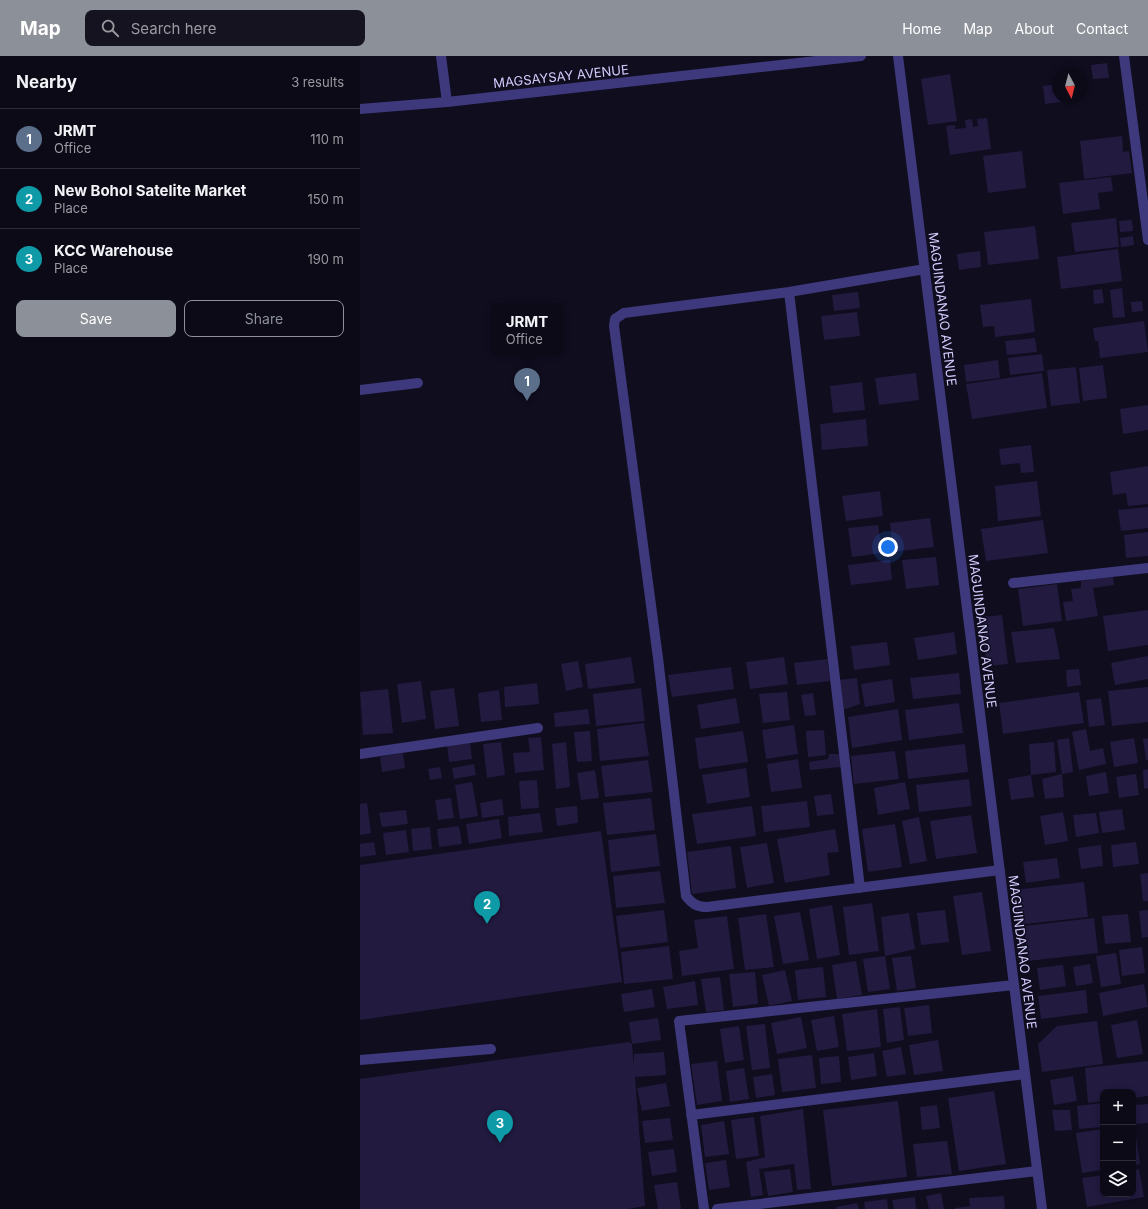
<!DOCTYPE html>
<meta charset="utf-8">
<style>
body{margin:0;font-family:Inter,sans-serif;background:#151320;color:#f1f3f6}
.controls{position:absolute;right:12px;bottom:12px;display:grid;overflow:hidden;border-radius:8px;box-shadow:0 2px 6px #0003}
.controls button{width:36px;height:36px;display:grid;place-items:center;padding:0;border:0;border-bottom:1px solid #2c2b36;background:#0c0a17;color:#f1f3f6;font:20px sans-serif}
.compass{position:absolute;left:692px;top:12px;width:36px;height:36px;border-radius:50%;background:#0c0a17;box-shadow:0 2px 6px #0003;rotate:173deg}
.you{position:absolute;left:528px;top:491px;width:14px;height:14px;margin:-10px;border:3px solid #fff;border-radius:50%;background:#1a73e8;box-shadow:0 0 0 6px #1a73e833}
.badge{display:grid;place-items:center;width:26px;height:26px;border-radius:50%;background:#8c9099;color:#fff;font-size:13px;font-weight:700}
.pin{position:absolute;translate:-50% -33px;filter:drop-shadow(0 1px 2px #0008)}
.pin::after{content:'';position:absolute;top:21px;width:14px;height:12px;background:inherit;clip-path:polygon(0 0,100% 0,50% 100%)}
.popup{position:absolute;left:131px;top:247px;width:72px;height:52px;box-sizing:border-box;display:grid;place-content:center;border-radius:8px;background:#0c0a17;filter:drop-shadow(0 1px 3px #0005);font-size:13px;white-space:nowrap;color:#9a9aa1}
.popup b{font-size:15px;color:#f1f3f6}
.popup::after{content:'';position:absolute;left:50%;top:100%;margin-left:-8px;border:8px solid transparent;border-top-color:#0c0a17}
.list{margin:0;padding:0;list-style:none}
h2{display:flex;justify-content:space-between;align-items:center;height:52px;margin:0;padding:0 16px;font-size:17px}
h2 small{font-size:13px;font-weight:400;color:#9a9aa1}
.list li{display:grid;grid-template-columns:26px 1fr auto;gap:12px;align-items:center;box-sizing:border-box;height:60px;padding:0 16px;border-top:1px solid #2c2b36}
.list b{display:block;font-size:15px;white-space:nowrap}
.list p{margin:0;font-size:13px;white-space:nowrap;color:#9a9aa1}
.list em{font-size:13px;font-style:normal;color:#9a9aa1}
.actions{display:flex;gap:8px;padding:12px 16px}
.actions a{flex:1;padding:9px 0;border:1px solid #8c9099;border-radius:8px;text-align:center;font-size:14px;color:#8c9099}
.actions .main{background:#8c9099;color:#fff}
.icon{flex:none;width:22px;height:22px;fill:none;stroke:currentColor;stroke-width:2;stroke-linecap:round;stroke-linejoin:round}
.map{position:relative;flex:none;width:788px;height:1153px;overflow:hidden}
header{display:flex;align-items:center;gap:24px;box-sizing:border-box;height:56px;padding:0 20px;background:#8c9099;color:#fff}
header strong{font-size:19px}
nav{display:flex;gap:22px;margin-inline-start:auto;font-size:14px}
.search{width:280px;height:36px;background:#151320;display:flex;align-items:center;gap:10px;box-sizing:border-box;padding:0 14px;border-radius:8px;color:#9a9aa1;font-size:15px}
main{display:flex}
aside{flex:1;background:#0c0a17}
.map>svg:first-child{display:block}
.building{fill:#221a3f}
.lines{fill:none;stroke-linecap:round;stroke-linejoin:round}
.service{stroke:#3d397c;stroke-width:10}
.minor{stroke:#3d397c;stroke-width:10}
.labels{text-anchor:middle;stroke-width:3;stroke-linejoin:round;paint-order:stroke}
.street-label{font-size:13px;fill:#d2ccfd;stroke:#100d1f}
</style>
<header>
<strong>Map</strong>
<div class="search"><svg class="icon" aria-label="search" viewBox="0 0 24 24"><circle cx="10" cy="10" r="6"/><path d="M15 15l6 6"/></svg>Search here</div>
<nav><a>Home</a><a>Map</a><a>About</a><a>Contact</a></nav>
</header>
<main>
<aside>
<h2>Nearby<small>3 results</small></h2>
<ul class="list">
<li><span class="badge" style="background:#5c6f8a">1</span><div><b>JRMT</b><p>Office</p></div><em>110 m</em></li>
<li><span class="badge" style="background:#0f9aa8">2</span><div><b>New Bohol Satelite Market</b><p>Place</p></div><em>150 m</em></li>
<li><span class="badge" style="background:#0f9aa8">3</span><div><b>KCC Warehouse</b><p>Place</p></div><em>190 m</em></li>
</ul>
<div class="actions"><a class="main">Save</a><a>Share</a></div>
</aside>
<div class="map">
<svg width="788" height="1153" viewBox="0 0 788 1153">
<rect width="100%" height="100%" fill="#100d1f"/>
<!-- building -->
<path class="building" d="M 747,7 L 749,22 L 733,23 L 731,9 Z
M 590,18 L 597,65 L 568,69 L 561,23 Z
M 698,28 L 698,42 L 710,42 L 710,45 L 685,48 L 683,30 Z
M 627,62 L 631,93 L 590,99 L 586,70 L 595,69 L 595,73 L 606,72 L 605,64 L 612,63 L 613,71 L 618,70 L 617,63 Z
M 762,80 L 763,96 L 769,95 L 772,117 L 724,123 L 720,85 Z
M 662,95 L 666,132 L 628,137 L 623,100 Z
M 751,121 L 753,135 L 738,137 L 740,153 L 703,158 L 699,127 Z
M 756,162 L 759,191 L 715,196 L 711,167 Z
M 772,164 L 773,175 L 760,176 L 759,165 Z
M 675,170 L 679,203 L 628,209 L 624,176 Z
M 773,180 L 774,189 L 761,191 L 760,182 Z
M 758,193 L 762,225 L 701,233 L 697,201 Z
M 620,195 L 621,211 L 599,214 L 597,198 Z
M 762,232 L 765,261 L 753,262 L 750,234 Z
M 742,233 L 744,247 L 734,248 L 733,234 Z
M 498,236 L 500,252 L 474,255 L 472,239 Z
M 671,243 L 675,276 L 635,281 L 634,270 L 623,271 L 620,249 Z
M 782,245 L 783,255 L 772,256 L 771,246 Z
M 497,256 L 500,280 L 464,284 L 461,260 Z
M 784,265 L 788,296 L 740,302 L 738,285 L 735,285 L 733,272 Z
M 675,282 L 677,296 L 647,299 L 645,285 Z
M 682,298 L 684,315 L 650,319 L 648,302 Z
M 638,304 L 640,322 L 606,326 L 604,309 Z
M 743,309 L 747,342 L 723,345 L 719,312 Z
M 716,311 L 720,347 L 691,350 L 687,314 Z
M 556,317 L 559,344 L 519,349 L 515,322 Z
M 682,317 L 687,352 L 612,363 L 606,328 Z
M 502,326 L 505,354 L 473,357 L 470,330 Z
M 788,349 L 788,374 L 763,378 L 760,353 Z
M 506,363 L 508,390 L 462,394 L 460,368 Z
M 671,389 L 674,416 L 661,417 L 660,407 L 641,409 L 639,393 Z
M 788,410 L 788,448 L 768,450 L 766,437 L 753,439 L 750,416 Z
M 677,425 L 681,460 L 638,465 L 635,430 Z
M 520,435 L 523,460 L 486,465 L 482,440 Z
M 788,451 L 788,472 L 761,475 L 758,454 Z
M 570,462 L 574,491 L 533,496 L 530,467 Z
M 683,464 L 688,497 L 626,505 L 621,473 Z
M 518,469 L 522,497 L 492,501 L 488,472 Z
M 788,476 L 788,500 L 766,502 L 764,479 Z
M 576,501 L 579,529 L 546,533 L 542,504 Z
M 530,504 L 532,524 L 491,529 L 488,509 Z
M 753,520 L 754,529 L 733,532 L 738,560 L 706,565 L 703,546 L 713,545 L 711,533 L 721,532 L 721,525 Z
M 697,528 L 702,565 L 663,570 L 658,533 Z
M 788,554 L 788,589 L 748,595 L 743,560 Z
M 642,559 L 648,608 L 627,610 L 621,561 Z
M 694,572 L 700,603 L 656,607 L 651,576 Z
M 594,576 L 597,598 L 558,604 L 554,582 Z
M 527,586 L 530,609 L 494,614 L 491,590 Z
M 788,600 L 788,623 L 755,629 L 751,607 Z
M 271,601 L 275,627 L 228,633 L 225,608 Z
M 424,601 L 428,628 L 390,633 L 386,606 Z
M 467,603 L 470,625 L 437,629 L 434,607 Z
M 218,605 L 223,631 L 206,635 L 201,608 Z
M 371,611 L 374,633 L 312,641 L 308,619 Z
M 719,613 L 721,629 L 707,631 L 706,614 Z
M 599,617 L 601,638 L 553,643 L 550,622 Z
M 497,622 L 500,648 L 483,654 L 479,624 Z
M 532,623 L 535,646 L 505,651 L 501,628 Z
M 61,625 L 66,663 L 42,667 L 37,628 Z
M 177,627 L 179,648 L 145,651 L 144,631 Z
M 788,631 L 788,666 L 752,670 L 748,635 Z
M 94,632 L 99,670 L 75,673 L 70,635 Z
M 281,632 L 285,665 L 236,670 L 233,638 Z
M 28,633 L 33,677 L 3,679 L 0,636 Z
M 139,634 L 142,664 L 121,666 L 118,637 Z
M 427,636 L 430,664 L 403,667 L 399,638 Z
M 719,636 L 724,667 L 643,678 L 639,647 Z
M 453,637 L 456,659 L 445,660 L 441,639 Z
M 376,642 L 380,667 L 341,673 L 337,649 Z
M 741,642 L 745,669 L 729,671 L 726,644 Z
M 599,647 L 603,677 L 549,684 L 545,654 Z
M 228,653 L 230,668 L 195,671 L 194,657 Z
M 538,653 L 542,684 L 492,692 L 488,661 Z
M 284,667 L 289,700 L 240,705 L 237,673 Z
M 434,669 L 438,698 L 406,703 L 402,674 Z
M 726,673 L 730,695 L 743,692 L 746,708 L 719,714 L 712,676 Z
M 464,674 L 466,699 L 448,701 L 446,675 Z
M 230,675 L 232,705 L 217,706 L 214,676 Z
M 383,675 L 388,706 L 339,713 L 335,682 Z
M 181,681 L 184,714 L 155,717 L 153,697 L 170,696 L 168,682 Z
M 709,682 L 713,716 L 702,718 L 697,684 Z
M 774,682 L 778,707 L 754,711 L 750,686 Z
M 788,682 L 788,704 L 786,704 L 783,683 Z
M 110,686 L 112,703 L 89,706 L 87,689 Z
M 141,686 L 145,719 L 127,722 L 123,688 Z
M 206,686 L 210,731 L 196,733 L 192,688 Z
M 694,686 L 696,716 L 671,719 L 674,741 L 651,744 L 648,723 L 671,719 L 669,688 Z
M 605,688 L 608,716 L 548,723 L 545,695 Z
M 535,695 L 539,723 L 494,728 L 491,700 Z
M 43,697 L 45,712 L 22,716 L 20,701 Z
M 469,698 L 480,698 L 481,711 L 450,714 L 449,706 L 468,703 Z
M 438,703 L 442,732 L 411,736 L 407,708 Z
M 288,704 L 293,736 L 245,741 L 241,710 Z
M 114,708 L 116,719 L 94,723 L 92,712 Z
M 80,711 L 82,722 L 70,724 L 68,713 Z
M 386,712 L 390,741 L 347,748 L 342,719 Z
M 788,713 L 788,732 L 784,733 L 783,714 Z
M 235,714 L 239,742 L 221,744 L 217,717 Z
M 746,716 L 749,737 L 729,740 L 726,720 Z
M 702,718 L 704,741 L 685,743 L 682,723 Z
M 776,718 L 779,739 L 759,742 L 756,721 Z
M 609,723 L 612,750 L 559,756 L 556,729 Z
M 177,724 L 179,752 L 161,753 L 159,725 Z
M 112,726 L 118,760 L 100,763 L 95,729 Z
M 545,726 L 550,753 L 518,759 L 514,732 Z
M 471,738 L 474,758 L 457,760 L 454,740 Z
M 91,742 L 94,762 L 78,764 L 75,744 Z
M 291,742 L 295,774 L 247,779 L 243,747 Z
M 142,743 L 144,759 L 122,762 L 120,747 Z
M 447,745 L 450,771 L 404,776 L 401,750 Z
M 7,747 L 11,777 L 0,779 L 0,748 Z
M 217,750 L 218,767 L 197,770 L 195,752 Z
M 392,750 L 396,780 L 337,788 L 332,758 Z
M 762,753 L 765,774 L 742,777 L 739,756 Z
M 46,754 L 48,768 L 22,771 L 19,757 Z
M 703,756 L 708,785 L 685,789 L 680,760 Z
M 180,757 L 183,776 L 149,780 L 148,761 Z
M 736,757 L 739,777 L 716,781 L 713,759 Z
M 611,759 L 617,797 L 576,803 L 570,765 Z
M 559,761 L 567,805 L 550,808 L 542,765 Z
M 139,763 L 142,782 L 109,788 L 106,768 Z
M 535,768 L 542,811 L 508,816 L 502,773 Z
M 99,770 L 102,788 L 79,791 L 77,773 Z
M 70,771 L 72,793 L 53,795 L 51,773 Z
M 475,773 L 479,796 L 467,797 L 470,819 L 425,827 L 417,783 Z
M 46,774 L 49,796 L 26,799 L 23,777 Z
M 241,775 L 262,926 L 0,964 L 0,809 Z
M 296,778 L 300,810 L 251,816 L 248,784 Z
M 14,786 L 16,799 L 0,801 L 0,788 Z
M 776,786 L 779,808 L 753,811 L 751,789 Z
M 407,787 L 414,827 L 387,832 L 380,791 Z
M 741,789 L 743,810 L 721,813 L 718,792 Z
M 371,790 L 376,832 L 332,838 L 327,796 Z
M 697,802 L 700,822 L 666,827 L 663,806 Z
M 300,815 L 305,847 L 256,852 L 253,820 Z
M 788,817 L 788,845 L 783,845 L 780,818 Z
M 724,826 L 728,861 L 657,869 L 653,834 Z
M 622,836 L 631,895 L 602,899 L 593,840 Z
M 512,847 L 519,895 L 489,899 L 483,851 Z
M 472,849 L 480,899 L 457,903 L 449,853 Z
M 304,854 L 308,886 L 260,892 L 256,860 Z
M 585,854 L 589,886 L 561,889 L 557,857 Z
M 788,854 L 788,881 L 782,882 L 779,855 Z
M 440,856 L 449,904 L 423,908 L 414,860 Z
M 549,857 L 555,893 L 525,900 L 530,933 L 508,936 L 503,903 L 525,900 L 521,861 Z
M 406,858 L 414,911 L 385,914 L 378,862 Z
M 768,858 L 771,886 L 745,888 L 742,860 Z
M 367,860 L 374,913 L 322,920 L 319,895 L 338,892 L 334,864 Z
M 734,862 L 738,897 L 668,905 L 664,870 Z
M 309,890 L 313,923 L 264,928 L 261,896 Z
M 782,891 L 785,917 L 762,920 L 759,894 Z
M 756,897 L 761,928 L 741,931 L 736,900 Z
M 551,900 L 556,932 L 537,935 L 532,902 Z
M 496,905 L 502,939 L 477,943 L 472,909 Z
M 730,908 L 733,927 L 716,930 L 713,911 Z
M 703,909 L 706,930 L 680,934 L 677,912 Z
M 463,911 L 466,941 L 438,944 L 435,914 Z
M 425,914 L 432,945 L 409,950 L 402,919 Z
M 395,916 L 398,948 L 373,951 L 369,918 Z
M 360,921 L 364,954 L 346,956 L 341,923 Z
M 335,925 L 338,949 L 307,953 L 303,931 Z
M 784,928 L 788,951 L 743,960 L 739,937 Z
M 292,933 L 295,951 L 264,956 L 261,938 Z
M 726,934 L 728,957 L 681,963 L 678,940 Z
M 569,949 L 572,977 L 548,980 L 544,952 Z
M 540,951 L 544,984 L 527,987 L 523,953 Z
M 517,953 L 521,991 L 487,995 L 482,958 Z
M 474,960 L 479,991 L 457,995 L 451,964 Z
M 441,961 L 447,992 L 417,998 L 411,967 Z
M 298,962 L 301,984 L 272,988 L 274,1011 L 274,998 L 304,996 L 306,1019 L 275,1021 L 285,1150 L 268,1153 L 0,1153 L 0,1023 L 269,986 L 272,988 L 269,966 Z
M 777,964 L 783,998 L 757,1002 L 751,969 Z
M 737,965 L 743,1008 L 682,1016 L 678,988 L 697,970 Z
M 405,968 L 410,1012 L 392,1014 L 386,970 Z
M 379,970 L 384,1004 L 365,1007 L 360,973 Z
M 578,984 L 583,1015 L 554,1019 L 549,989 Z
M 541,991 L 546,1018 L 527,1021 L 522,995 Z
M 514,997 L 517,1020 L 491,1024 L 488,1001 Z
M 452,999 L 456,1032 L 422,1036 L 418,1003 Z
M 479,1000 L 481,1026 L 461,1028 L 459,1002 Z
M 357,1005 L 362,1045 L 337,1049 L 331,1008 Z
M 788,1005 L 788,1040 L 773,1042 L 773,1036 L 743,1036 L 743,1045 L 728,1047 L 725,1012 Z
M 384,1012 L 389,1043 L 370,1046 L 366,1015 Z
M 412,1018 L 415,1039 L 396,1042 L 393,1021 Z
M 713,1020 L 717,1045 L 694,1049 L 690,1024 Z
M 306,1027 L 310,1050 L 282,1055 L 277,1032 Z
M 634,1035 L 646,1108 L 599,1115 L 588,1042 Z
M 538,1045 L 547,1121 L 472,1130 L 463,1054 Z
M 743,1047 L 743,1071 L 719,1073 L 717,1050 Z
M 788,1048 L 788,1067 L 774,1068 L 773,1049 Z
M 577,1049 L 580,1072 L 562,1074 L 560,1051 Z
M 443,1053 L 451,1133 L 437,1134 L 434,1108 L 399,1113 L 403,1139 L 391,1141 L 386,1106 L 405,1101 L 400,1060 Z
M 692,1054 L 710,1054 L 712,1074 L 695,1075 Z
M 394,1061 L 399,1100 L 376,1103 L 371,1064 Z
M 310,1062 L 313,1084 L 285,1087 L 282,1065 Z
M 364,1065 L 369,1098 L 345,1101 L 341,1069 Z
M 743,1073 L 743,1114 L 722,1117 L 716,1077 Z
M 773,1081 L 776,1081 L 780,1108 L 773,1109 Z
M 587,1085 L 592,1118 L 557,1121 L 553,1088 Z
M 314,1093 L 317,1116 L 292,1120 L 288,1096 Z
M 366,1104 L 370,1131 L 349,1134 L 345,1107 Z
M 430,1113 L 433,1136 L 408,1140 L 404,1116 Z
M 779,1113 L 784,1141 L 727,1151 L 722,1122 L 743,1119 L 743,1138 L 773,1138 L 773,1114 Z
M 317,1126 L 321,1153 L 298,1153 L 294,1129 Z
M 581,1137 L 584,1153 L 569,1153 L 566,1140 Z
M 644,1140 L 645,1153 L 595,1153 L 595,1152 L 610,1150 L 609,1142 Z
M 555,1141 L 556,1153 L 534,1153 L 532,1144 Z
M 527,1143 L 528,1153 L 505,1153 L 504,1146 Z
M 497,1147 L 499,1153 L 477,1153 L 476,1151 Z"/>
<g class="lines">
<!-- service -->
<path class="service" d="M 81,0 L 87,46
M 0,334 L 58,327
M 0,1004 L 131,993"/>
<!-- minor -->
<path class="minor" d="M 538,0 L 682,1153
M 764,0 L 788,184
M 0,53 L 87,46 L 501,0
M 565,213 L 429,236 L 264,257 L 255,263 L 254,270 L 298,602 L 326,840 C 332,848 337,851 347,851 L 640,814
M 429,236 L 500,832
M 653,527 L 788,512
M 0,698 L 178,672
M 331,1059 L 665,1018
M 344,1153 L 319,965 L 654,929
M 357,1153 L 677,1115"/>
</g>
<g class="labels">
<!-- street labels -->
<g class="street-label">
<text transform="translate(201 20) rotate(-6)" y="5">MAGSAYSAY AVENUE</text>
<text transform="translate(583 253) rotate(83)" y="5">MAGUINDANAO AVENUE</text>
<text transform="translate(623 575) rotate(83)" y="5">MAGUINDANAO AVENUE</text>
<text transform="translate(663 896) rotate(83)" y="5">MAGUINDANAO AVENUE</text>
</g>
</g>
</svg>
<div class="controls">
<button>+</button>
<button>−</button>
<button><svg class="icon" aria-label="layers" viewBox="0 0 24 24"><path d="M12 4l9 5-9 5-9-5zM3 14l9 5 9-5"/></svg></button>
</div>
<svg class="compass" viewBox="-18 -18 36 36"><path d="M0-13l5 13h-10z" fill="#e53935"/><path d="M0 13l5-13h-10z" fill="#9a9aa1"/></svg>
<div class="you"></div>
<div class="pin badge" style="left:167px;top:345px;background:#5c6f8a">1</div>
<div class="popup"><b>JRMT</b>Office</div>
<div class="pin badge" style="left:127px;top:868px;background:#0f9aa8">2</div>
<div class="pin badge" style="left:140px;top:1087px;background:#0f9aa8">3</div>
</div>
</main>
